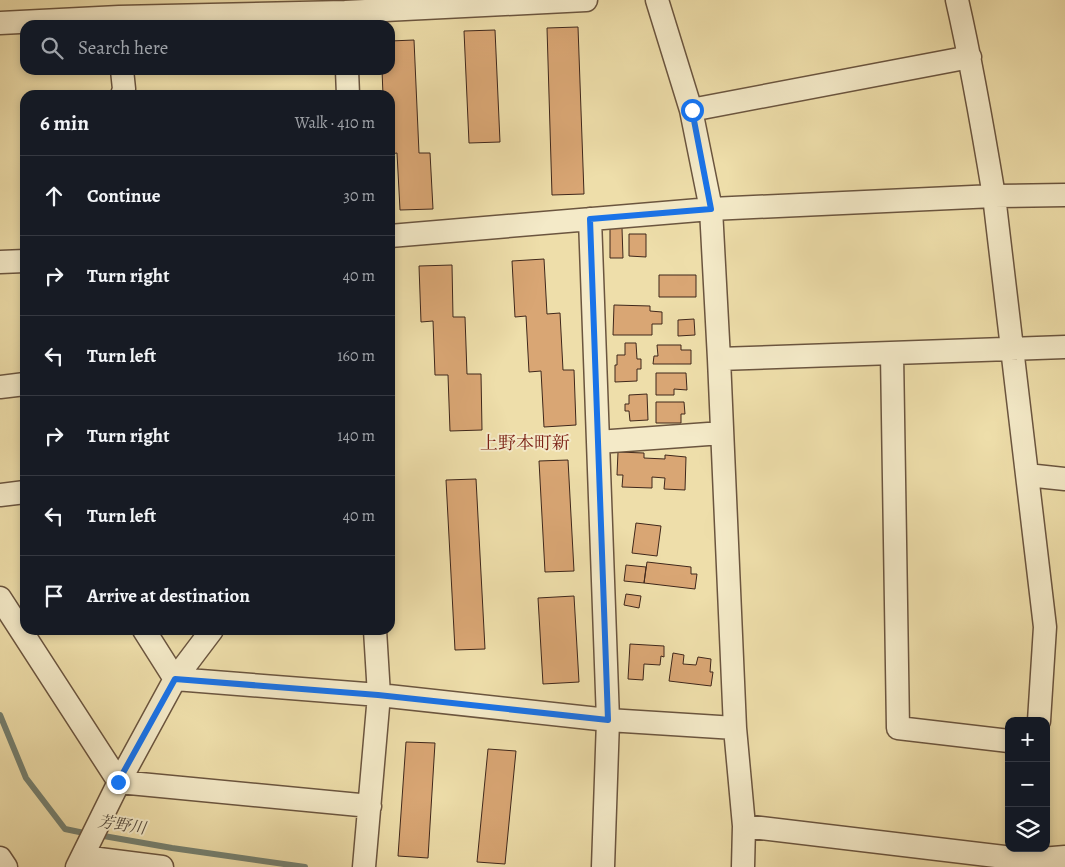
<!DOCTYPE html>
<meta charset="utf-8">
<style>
body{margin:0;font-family:Alegreya,"Noto Serif JP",serif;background:#242831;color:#f1f3f6}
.controls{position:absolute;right:15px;bottom:15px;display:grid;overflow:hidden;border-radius:10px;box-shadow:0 2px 8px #0003}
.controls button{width:45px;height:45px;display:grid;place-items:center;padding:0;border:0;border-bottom:1px solid #363941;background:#171b24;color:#f1f3f6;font:25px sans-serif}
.stop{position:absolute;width:15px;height:15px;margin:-11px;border:4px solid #1a73e8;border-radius:50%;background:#fff}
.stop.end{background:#1a73e8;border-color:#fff;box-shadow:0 1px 5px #0008}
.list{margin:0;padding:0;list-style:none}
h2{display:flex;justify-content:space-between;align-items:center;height:65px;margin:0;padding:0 20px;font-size:21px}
h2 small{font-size:16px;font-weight:400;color:#9ea1a6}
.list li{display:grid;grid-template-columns:32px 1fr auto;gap:15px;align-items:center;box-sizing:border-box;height:80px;padding:0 20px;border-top:1px solid #363941}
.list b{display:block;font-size:19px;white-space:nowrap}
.list em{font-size:16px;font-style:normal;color:#9ea1a6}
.icon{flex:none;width:28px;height:28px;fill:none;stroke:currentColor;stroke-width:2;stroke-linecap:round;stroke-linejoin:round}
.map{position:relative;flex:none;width:1065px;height:867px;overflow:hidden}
.search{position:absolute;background:#171b24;box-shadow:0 2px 8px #0003;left:20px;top:20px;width:375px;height:55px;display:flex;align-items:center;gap:12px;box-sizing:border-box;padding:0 18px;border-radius:15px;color:#9ea1a6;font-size:19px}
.panel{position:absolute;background:#171b24;box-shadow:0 2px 8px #0003;left:20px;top:90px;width:375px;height:545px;border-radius:15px}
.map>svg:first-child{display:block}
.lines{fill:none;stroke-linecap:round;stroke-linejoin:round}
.stream{stroke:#758070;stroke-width:6}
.building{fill:#d9a674;stroke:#3f271b}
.minor-casing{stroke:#6b553f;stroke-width:25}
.minor{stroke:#f4eac8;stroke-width:22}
.route{stroke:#1a73e8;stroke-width:6}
.labels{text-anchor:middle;stroke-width:4;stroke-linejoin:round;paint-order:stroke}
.water-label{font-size:16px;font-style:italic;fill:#564c3e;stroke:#f4eac8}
.quarter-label{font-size:18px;fill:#7a1f14;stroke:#f4eac8}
</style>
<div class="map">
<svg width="1065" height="867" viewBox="0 0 1065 867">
<rect width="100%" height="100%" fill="#eedeaa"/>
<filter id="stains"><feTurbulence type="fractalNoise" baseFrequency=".004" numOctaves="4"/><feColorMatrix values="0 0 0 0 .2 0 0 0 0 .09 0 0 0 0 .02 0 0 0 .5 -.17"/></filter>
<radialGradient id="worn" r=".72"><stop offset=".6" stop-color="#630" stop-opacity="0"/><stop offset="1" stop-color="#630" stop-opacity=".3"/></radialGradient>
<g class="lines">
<!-- stream -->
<path class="stream" d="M 0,715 L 26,778 L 65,829 L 89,834
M 98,835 L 172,848 L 305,867"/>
</g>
<!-- building -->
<path class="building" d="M 578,27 L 584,194 L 552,195 L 547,28 Z
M 495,30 L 500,142 L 469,143 L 464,31 Z
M 414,40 L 419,153 L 430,153 L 433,209 L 400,210 L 397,153 L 390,154 L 390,95 L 383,95 L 382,70 L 390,70 L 390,41 Z
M 610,228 L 622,228 L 623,258 L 610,258 Z
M 629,234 L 646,234 L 646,257 L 629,256 Z
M 544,259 L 547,314 L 560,313 L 563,370 L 574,370 L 576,425 L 544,427 L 541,371 L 529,372 L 526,316 L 515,317 L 512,261 Z
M 452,265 L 453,317 L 465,317 L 467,374 L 481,374 L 482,430 L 450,431 L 448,375 L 435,375 L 433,321 L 421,322 L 419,266 Z
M 659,275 L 696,275 L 696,297 L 659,297 Z
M 614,305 L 650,306 L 650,311 L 662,312 L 662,324 L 652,324 L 652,335 L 613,335 Z
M 694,319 L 695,335 L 678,336 L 678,320 Z
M 625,343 L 636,343 L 637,359 L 641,359 L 641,369 L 637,369 L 637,381 L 615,382 L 615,365 L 617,365 L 617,355 L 625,355 Z
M 657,345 L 681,345 L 681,350 L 691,350 L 691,364 L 653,364 L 654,356 L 658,356 Z
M 656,373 L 686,373 L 687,390 L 674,389 L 674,395 L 656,395 Z
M 647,394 L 648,420 L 630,421 L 629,411 L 625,411 L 625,404 L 629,404 L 629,395 Z
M 656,402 L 684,402 L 685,414 L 681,414 L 681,423 L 656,423 Z
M 618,452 L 644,453 L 644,458 L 665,459 L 665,455 L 686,457 L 685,490 L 664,489 L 665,478 L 652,477 L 652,488 L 622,487 L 623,475 L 617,475 Z
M 568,460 L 574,571 L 545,572 L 539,461 Z
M 476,479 L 485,649 L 455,650 L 446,480 Z
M 636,523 L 661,526 L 657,556 L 632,553 Z
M 647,562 L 691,567 L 691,574 L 697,574 L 695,589 L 644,583 Z
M 626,565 L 646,567 L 644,583 L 624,581 Z
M 626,594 L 641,596 L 639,608 L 624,605 Z
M 574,596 L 579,682 L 543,684 L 538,598 Z
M 630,644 L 664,646 L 664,657 L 661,656 L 660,665 L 644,664 L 643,680 L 628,679 Z
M 673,653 L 684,655 L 683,664 L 696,665 L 698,657 L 711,659 L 710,672 L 713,672 L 711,686 L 669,681 Z
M 406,742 L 435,743 L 428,858 L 398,856 Z
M 488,749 L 516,751 L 505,864 L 477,862 Z"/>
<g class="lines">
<defs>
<path id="minor" d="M 657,0 L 691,110 L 711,209 L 719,359 L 735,728 L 744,826 L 743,867
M 957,0 C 972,65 983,130 994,196 L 1045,627 L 1039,721
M 0,23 L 119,17 L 345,12 L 586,0
M 347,70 L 348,95
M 122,95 L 124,89 L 122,70
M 691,110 L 970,57
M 590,219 L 608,720 L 603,867
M 390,236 L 711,209 L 994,196 L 1065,195
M 0,262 L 25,261
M 892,354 L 898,728 L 1009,741
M 719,359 L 1065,347
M 0,387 L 25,384
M 598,442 L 722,433
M 1027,475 L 1065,479
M 0,495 L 25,492
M 0,598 L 119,782
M 144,630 L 175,679
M 175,679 L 379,695 L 608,720 L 735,728
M 119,782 L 370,806
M 744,826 L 1029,860 L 1065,857
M 83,857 L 162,867
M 0,858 L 6,867
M 77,867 L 119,782 L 175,679 L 212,630
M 364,867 L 379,695 L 375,630"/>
</defs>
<!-- minor casing -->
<use href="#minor" class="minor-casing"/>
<!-- minor -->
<use href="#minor" class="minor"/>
</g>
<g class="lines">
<!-- route -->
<path class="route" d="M 118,782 L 175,679 L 378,695 L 608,720 L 590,219 L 711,209 L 692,110"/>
</g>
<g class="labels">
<!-- water labels -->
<g class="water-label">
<text transform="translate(122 824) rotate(9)" y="6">芳野川</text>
</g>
<!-- quarter labels -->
<g class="quarter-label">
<text x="525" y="449">上野本町新</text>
</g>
</g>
<rect width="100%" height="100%" filter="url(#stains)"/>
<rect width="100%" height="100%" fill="url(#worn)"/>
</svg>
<div class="controls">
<button>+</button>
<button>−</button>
<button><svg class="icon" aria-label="layers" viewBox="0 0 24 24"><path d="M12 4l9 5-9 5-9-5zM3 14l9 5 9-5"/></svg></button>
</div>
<div class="stop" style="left:692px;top:110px"></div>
<div class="stop end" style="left:118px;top:782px"></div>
<div class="search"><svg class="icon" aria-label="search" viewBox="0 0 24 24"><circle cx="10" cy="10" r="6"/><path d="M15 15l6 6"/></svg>Search here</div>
<section class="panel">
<h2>6 min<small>Walk · 410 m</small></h2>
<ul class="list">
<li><svg class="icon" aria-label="ahead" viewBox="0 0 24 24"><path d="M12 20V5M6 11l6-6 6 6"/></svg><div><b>Continue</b></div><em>30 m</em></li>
<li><svg class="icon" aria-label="right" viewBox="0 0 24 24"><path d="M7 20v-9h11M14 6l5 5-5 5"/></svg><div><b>Turn right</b></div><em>40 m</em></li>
<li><svg class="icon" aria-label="left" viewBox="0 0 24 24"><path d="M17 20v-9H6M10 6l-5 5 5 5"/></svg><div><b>Turn left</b></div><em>160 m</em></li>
<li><svg class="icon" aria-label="right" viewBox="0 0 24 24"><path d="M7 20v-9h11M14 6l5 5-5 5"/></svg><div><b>Turn right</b></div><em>140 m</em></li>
<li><svg class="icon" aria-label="left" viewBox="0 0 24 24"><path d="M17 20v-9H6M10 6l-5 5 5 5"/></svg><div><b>Turn left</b></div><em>40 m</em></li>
<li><svg class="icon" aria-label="arrive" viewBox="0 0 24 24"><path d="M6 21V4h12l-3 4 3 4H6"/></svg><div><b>Arrive at destination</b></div></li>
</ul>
</section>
</div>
